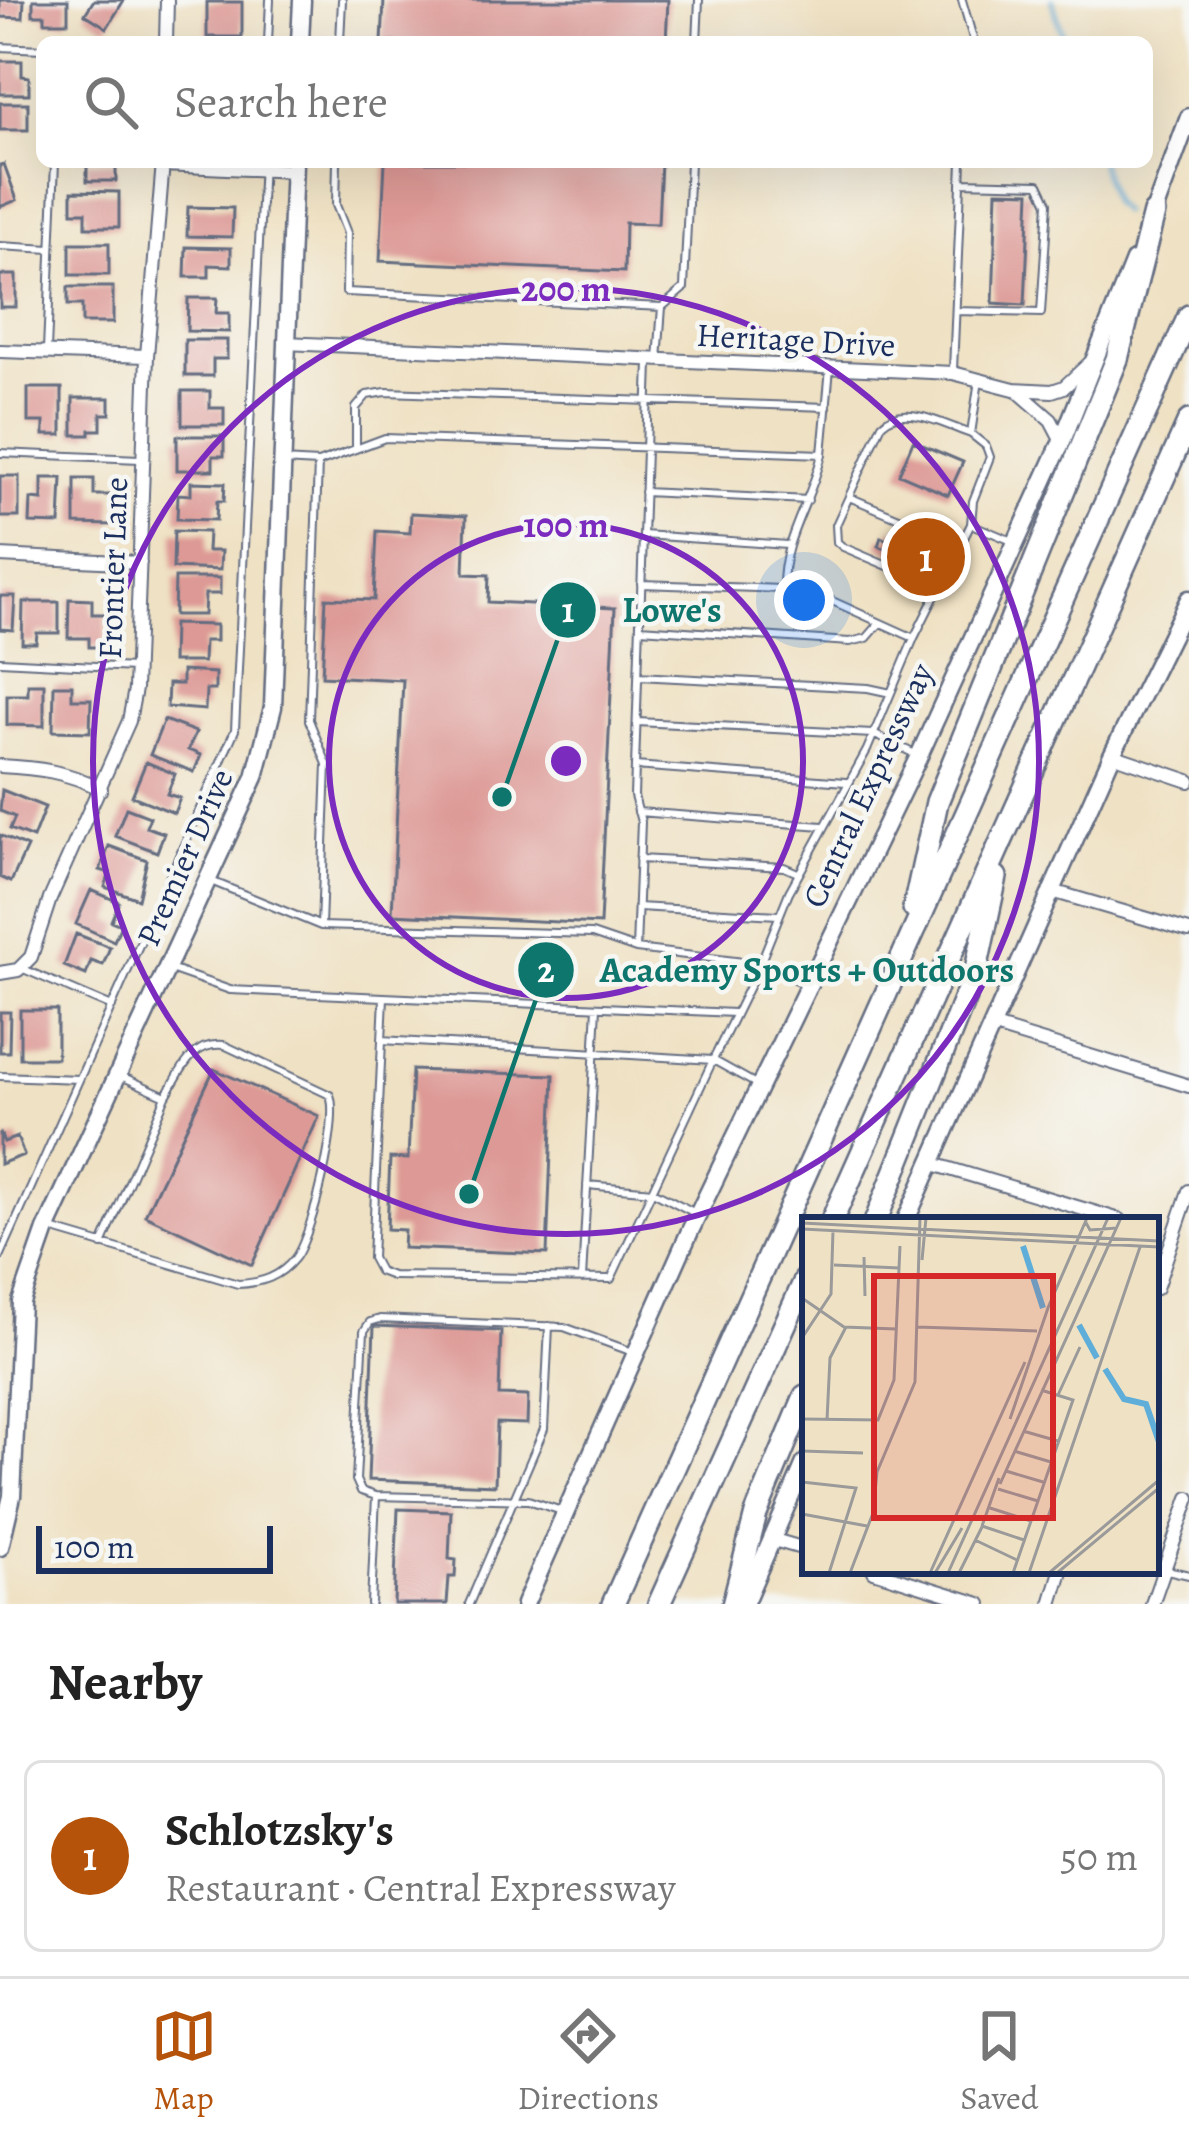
<!DOCTYPE html>
<meta charset="utf-8">
<style>
body{margin:0;font-family:Alegreya,serif;background:#f6f6f6;color:#222}
.scale{position:absolute;left:36px;bottom:30px;width:237px;box-sizing:border-box;padding-left:12px;border:6px solid #1b2f5e;border-top:0;font-size:33px;line-height:42px;white-space:nowrap;color:#1b2f5e;-webkit-text-stroke:9px #f6f6f2;paint-order:stroke}
.you{position:absolute;left:804px;top:600px;width:42px;height:42px;margin:-30px;border:9px solid #fff;border-radius:50%;background:#1a73e8;box-shadow:0 0 0 18px #1a73e833}
.badge{display:grid;place-items:center;width:78px;height:78px;border-radius:50%;background:#b45309;color:#fff;font-size:39px;font-weight:700}
.pin{position:absolute;translate:-50% -50%;border:6px solid #fff;box-shadow:0 3px 12px #0006}
.list{margin:0;padding:0;list-style:none}
h2{display:flex;justify-content:space-between;align-items:center;height:156px;margin:0;padding:0 48px;font-size:51px}
h2 small{font-size:39px;font-weight:400;color:#767676}
.list li{display:grid;grid-template-columns:78px 1fr auto;gap:36px;align-items:center;box-sizing:border-box;height:192px;margin:0 24px 24px;padding:0 24px;border:3px solid #e0e0e0;border-radius:18px}
.list b{display:block;font-size:45px;white-space:nowrap}
.list p{margin:0;font-size:39px;white-space:nowrap;color:#767676}
.list em{font-size:39px;font-style:normal;color:#767676}
.icon{flex:none;width:66px;height:66px;fill:none;stroke:currentColor;stroke-width:2;stroke-linecap:round;stroke-linejoin:round}
.map{position:relative;flex:none;width:1189px;height:1604px;overflow:hidden}
.search{position:absolute;background:#fff;box-shadow:0 12px 48px #0002;left:36px;right:36px;top:36px;height:132px;display:flex;align-items:center;gap:30px;box-sizing:border-box;padding:0 42px;border-radius:18px;color:#767676;font-size:45px}
.sheet{height:372px;background:#fff}
nav{display:flex;justify-content:space-around;align-items:center;box-sizing:border-box;height:168px;border-top:3px solid #e0e0e0;background:#fff;font-size:33px;color:#767676}
nav a{display:grid;justify-items:center;gap:6px}
nav .on{color:#b45309}
.map>svg:first-child{display:block}
.lines{fill:none;stroke-linecap:round;stroke-linejoin:round}
.stream{stroke:#5faed9;stroke-width:4.5}
.building{fill:#dd9995}
.lane-casing{stroke:#656d81;stroke-width:10}
.street-casing{stroke:#656d81;stroke-width:16}
.secondary-casing{stroke:#656d81;stroke-width:21}
.highway-casing{stroke:#656d81;stroke-width:26}
.lane{stroke:#fff;stroke-width:6}
.street{stroke:#fff;stroke-width:12}
.secondary{stroke:#fff;stroke-width:16}
.highway{stroke:#fff;stroke-width:21}
.ring{fill:none;stroke:#7b2cbf;stroke-width:6}
.labels{text-anchor:middle;stroke-width:9;stroke-linejoin:round;paint-order:stroke}
.street-label{font-size:33px;fill:#1b2f5e;stroke:#f6f6f2}
.inset-river{fill:none;stroke:#5faed9;stroke-width:6}
.inset-road{fill:none;stroke:#9a9a9b;stroke-width:3}
.view{fill:#d62828;fill-opacity:0.15;stroke:#d62828;stroke-width:6}
.inset-edge{fill:none;stroke:#1b2f5e;stroke-width:6}
.centre{fill:#7b2cbf;stroke:#f6f6f2;stroke-width:6}
.ring-label{font-size:36px;text-anchor:middle;font-weight:bold;fill:#7b2cbf;stroke:#f6f6f2;stroke-width:9;stroke-linejoin:round;paint-order:stroke}
.leader{fill:none;stroke:#0f766e;stroke-width:4.5}
.callout-dot{fill:#0f766e;stroke:#f6f6f2;stroke-width:4.5}
.mark-label{font-size:36px;text-anchor:middle;font-weight:bold;fill:#fff}
.callout-label{font-size:36px;text-anchor:middle;font-weight:bold;fill:#0f766e;stroke:#f6f6f2;stroke-width:9;stroke-linejoin:round;paint-order:stroke}
</style>
<div class="map">
<svg width="1189" height="1604" viewBox="0 0 1189 1604">
<rect width="100%" height="100%" fill="#f6f6f2"/>
<filter id="ink" filterUnits="userSpaceOnUse"><feTurbulence type="fractalNoise" baseFrequency=".00833" numOctaves="2"/><feDisplacementMap in="SourceGraphic" scale="24" xChannelSelector="R" yChannelSelector="G"/><feConvolveMatrix kernelMatrix="1 2 1 2 8 2 1 2 1" color-interpolation-filters="sRGB"/></filter>
<filter id="wash" filterUnits="userSpaceOnUse"><feTurbulence type="fractalNoise" baseFrequency=".004" numOctaves="4" result="noise"/><feDisplacementMap in="SourceGraphic" scale="48" xChannelSelector="R" yChannelSelector="G"/><feGaussianBlur stdDeviation="2.7" result="paint"/><feColorMatrix in="noise" values="0 0 0 0 0 0 0 0 0 0 0 0 0 0 0 0 0 1.4 0 .05"/><feComposite in="paint" operator="in"/></filter>
<g filter="url(#wash)">
<rect width="100%" height="100%" fill="#efe1c3"/>
<g class="lines">
<!-- stream -->
<path class="stream" d="M 1052,0 L 1065,42
M 1100,162 L 1112,202 L 1122,212"/>
</g>
<g id="blocks">
<!-- building -->
<path class="building" d="M 0,0 L 24,0 L 23,18 L 0,17 Z
M 33,0 L 68,0 L 68,22 L 45,22 L 45,15 L 33,15 Z
M 94,0 L 124,0 L 107,28 L 85,14 Z
M 384,0 L 668,0 L 666,42 L 382,42 Z
M 207,2 L 242,2 L 242,37 L 207,37 Z
M 0,61 L 22,61 L 22,76 L 29,77 L 29,94 L 0,94 Z
M 0,103 L 28,103 L 28,130 L 0,130 Z
M 87,162 L 116,162 L 116,181 L 87,181 Z
M 385,162 L 661,162 L 658,224 L 625,223 L 624,272 L 380,261 Z
M 4,164 L 17,200 L 0,207 L 0,165 Z
M 72,191 L 119,192 L 119,227 L 86,227 L 86,212 L 72,212 Z
M 997,191 L 1030,192 L 1025,305 L 993,303 Z
M 188,207 L 233,208 L 232,237 L 187,236 Z
M 70,243 L 109,243 L 109,275 L 70,275 Z
M 186,247 L 231,248 L 231,266 L 209,265 L 209,277 L 185,277 Z
M 0,275 L 16,275 L 16,307 L 0,307 Z
M 68,287 L 113,287 L 113,323 L 82,323 L 82,305 L 68,305 Z
M 188,298 L 217,298 L 216,313 L 229,313 L 229,332 L 187,331 Z
M 185,340 L 227,340 L 227,359 L 213,359 L 213,376 L 185,376 Z
M 28,388 L 62,388 L 62,435 L 44,435 L 44,422 L 28,422 Z
M 182,391 L 210,391 L 210,408 L 224,408 L 224,425 L 182,425 Z
M 73,398 L 110,398 L 110,414 L 101,414 L 101,430 L 90,430 L 90,435 L 73,435 Z
M 177,436 L 224,436 L 224,456 L 213,456 L 213,470 L 177,470 Z
M 913,441 L 963,462 L 948,495 L 899,474 Z
M 0,476 L 19,476 L 19,517 L 0,517 Z
M 42,478 L 62,478 L 60,524 L 30,523 L 31,499 L 42,500 Z
M 75,479 L 94,479 L 94,495 L 113,495 L 112,525 L 75,524 Z
M 191,482 L 225,483 L 224,501 L 217,501 L 216,520 L 177,519 L 178,494 L 191,495 Z
M 411,513 L 466,516 L 464,574 L 489,575 L 488,602 L 615,608 L 600,924 L 392,914 L 403,680 L 322,676 L 326,598 L 374,600 L 377,531 L 410,533 Z
M 892,530 L 908,537 L 911,531 L 930,538 L 927,545 L 941,551 L 933,569 L 878,546 L 881,537 L 887,540 Z
M 174,531 L 208,532 L 207,551 L 221,551 L 220,570 L 173,568 Z
M 175,578 L 220,578 L 220,594 L 205,594 L 204,615 L 174,615 Z
M 0,596 L 15,596 L 13,630 L 0,629 Z
M 69,599 L 92,600 L 92,614 L 106,614 L 105,647 L 89,647 L 89,638 L 68,638 Z
M 23,602 L 59,602 L 59,633 L 37,633 L 36,643 L 22,643 Z
M 173,624 L 216,625 L 216,641 L 204,641 L 203,662 L 172,662 Z
M 182,671 L 215,673 L 215,690 L 206,690 L 205,710 L 167,707 L 168,684 L 182,684 Z
M 28,684 L 44,684 L 44,726 L 7,725 L 7,695 L 28,695 Z
M 54,685 L 72,685 L 72,699 L 91,699 L 90,732 L 53,731 Z
M 164,720 L 196,732 L 188,750 L 201,755 L 194,772 L 150,755 Z
M 146,762 L 175,774 L 167,794 L 180,798 L 174,813 L 132,796 Z
M 2,790 L 45,807 L 33,838 L 10,829 L 15,817 L 0,811 Z
M 126,808 L 150,817 L 146,827 L 164,833 L 157,852 L 115,836 Z
M 0,835 L 27,847 L 11,882 L 0,877 Z
M 109,846 L 147,860 L 138,899 L 105,887 L 110,873 L 100,870 Z
M 91,890 L 119,902 L 111,921 L 121,925 L 114,941 L 76,924 Z
M 76,934 L 110,947 L 103,965 L 91,961 L 86,975 L 64,966 Z
M 20,1010 L 57,1010 L 57,1058 L 20,1058 Z
M 0,1012 L 10,1012 L 9,1052 L 0,1052 Z
M 214,1069 L 319,1116 L 252,1265 L 145,1215 Z
M 412,1070 L 554,1075 L 547,1254 L 403,1248 L 404,1230 L 387,1229 L 390,1158 L 408,1159 Z
M 0,1132 L 4,1142 L 17,1137 L 24,1155 L 0,1164 Z
M 374,1326 L 501,1331 L 499,1395 L 528,1396 L 527,1424 L 497,1423 L 495,1485 L 368,1480 Z
M 398,1509 L 451,1511 L 449,1559 L 456,1560 L 455,1577 L 449,1577 L 447,1604 L 394,1604 Z"/>
</g>
</g>
<g filter="url(#ink)">
<use href="#blocks" fill-opacity="0" stroke="#656d81" stroke-width="3"/>
<g class="lines">
<defs>
<path id="lane" d="M 962,0 L 974,42
M 268,42 L 270,0
M 340,42 L 342,0
M 697,42 L 699,0
M 0,47 L 42,49
M 337,162 L 336,205 L 347,233 L 346,292 L 662,307
M 0,246 L 50,249
M 956,311 L 1041,313 L 1048,203 L 1039,184 L 961,182
M 47,350 L 55,162
M 658,360 L 662,307 L 684,288 L 690,162
M 953,370 L 962,162
M 356,447 L 356,408 L 367,395 L 386,392 L 827,407
M 0,453 L 140,459
M 822,454 L 830,368
M 282,461 L 318,463 L 385,438 L 822,454 C 811,503 782,538 783,589 L 808,590 L 914,638 L 971,524 L 1012,541
M 318,463 L 309,720 L 327,764 L 321,926
M 644,492 L 808,500
M 849,497 L 961,544
M 971,524 L 973,501 L 990,457 L 986,446 L 971,434 L 979,380
M 643,535 L 787,545
M 641,584 L 781,589
M 939,588 L 843,547 L 837,542 L 836,525 L 882,424 C 904,402 945,425 971,434
M 640,628 L 850,642 L 867,638 L 880,623
M 0,661 L 134,668
M 638,676 L 868,688 L 891,693
M 637,722 L 873,734 L 915,754
M 635,766 L 846,782
M 638,812 L 823,826
M 639,859 L 784,867 L 798,873
M 211,881 L 321,926 L 592,934 L 636,949 L 760,964 L 805,984
M 638,907 L 778,915
M 636,949 L 641,822 L 634,796 L 649,363
M 21,968 L 112,1007
M 170,969 L 230,990 L 384,997 L 372,1258 L 379,1271 L 392,1276 L 611,1279 L 713,1060 L 756,1084
M 384,997 L 734,1013
M 382,1040 L 713,1060 L 760,964 L 789,892 L 867,750 L 914,638
M 0,1076 L 79,1079
M 587,1185 L 653,1191 L 697,1214
M 51,1229 L 238,1284 C 262,1283 280,1277 295,1258 C 312,1236 340,1120 330,1095 L 224,1045 C 191,1041 181,1072 166,1096 L 121,1076
M 102,1245 L 166,1096
M 0,1257 L 235,730 L 263,162
M 582,1279 L 597,1007
M 565,1512 L 528,1500 L 376,1496 L 361,1491 L 356,1480 L 364,1331 L 370,1322 L 380,1319 L 564,1327 L 633,1352
M 1167,1570 L 1189,1575
M 371,1604 L 376,1496
M 469,1604 L 544,1429 L 549,1326"/>
<path id="street" d="M 166,42 L 167,0
M 163,165 L 293,171
M 285,343 L 953,373 L 1014,389 L 1052,391 L 1064,387 L 1092,361
M 0,351 L 147,356
M 1020,393 L 1051,420 L 1062,441
M 0,556 L 140,563
M 1112,755 L 1189,781
M 0,766 C 37,768 67,771 101,789
M 1052,891 L 1189,931
M 0,973 L 18,970 L 31,957 L 50,899 L 129,721 L 135,689 L 147,356 L 163,162
M 991,1026 L 1189,1086
M 930,1163 L 1120,1220
M 1156,1288 L 1189,1191
M 774,1540 L 805,1549
M 874,1571 L 980,1604
M 1051,1604 L 1061,1571
M 1152,1604 L 1189,1498"/>
<path id="secondary" d="M 300,42 L 302,0
M 1151,220 L 1189,117
M 906,1220 L 1112,755 L 1189,599
M 0,1547 L 12,1496 L 21,1302 L 46,1230 L 255,777 L 273,707 L 294,162
M 525,1604 L 690,1231 L 919,756 L 1062,441 L 1134,261
M 744,1604 L 805,1463"/>
<path id="highway" d="M 914,908 L 937,802 L 1117,359 L 1154,213
M 832,1220 L 1189,421
M 876,1220 L 976,970 L 996,877
M 613,1604 L 1189,316
M 659,1604 L 805,1280
M 733,1604 L 756,1514 L 805,1396"/>
</defs>
<!-- lane casing -->
<use href="#lane" class="lane-casing"/>
<!-- street casing -->
<use href="#street" class="street-casing"/>
<!-- secondary casing -->
<use href="#secondary" class="secondary-casing"/>
<!-- highway casing -->
<use href="#highway" class="highway-casing"/>
<!-- lane -->
<use href="#lane" class="lane"/>
<!-- street -->
<use href="#street" class="street"/>
<!-- secondary -->
<use href="#secondary" class="secondary"/>
<!-- highway -->
<use href="#highway" class="highway"/>
</g>
</g>
<!-- distance rings -->
<g class="ring">
<circle cx="566" cy="761" r="237"/>
<circle cx="566" cy="761" r="473"/>
</g>
<g class="labels">
<!-- street labels -->
<g class="street-label">
<text transform="translate(796 339) rotate(3)" y="12">Heritage Drive</text>
<text transform="translate(112 568) rotate(-88)" y="12">Frontier Lane</text>
<text transform="translate(867 785) rotate(-65)" y="12">Central Expressway</text>
<text transform="translate(184 857) rotate(-66)" y="12">Premier Drive</text>
</g>
</g>
<!-- overview -->
<g transform="translate(802 1217)">
<rect width="357" height="357" fill="#efe1c3"/>
<path class="inset-river" d="M 221,29 L 241,91M 277,108 L 295,141M 303,152 L 322,182 L 344,187 L 357,225"/>
<path class="inset-road" d="M 283,4 L 288,13 L 315,11M 0,6 L 357,24M 0,12 L 357,30M 62,40 L 63,79M 120,43 L 124,1M 32,48 L 97,51M 0,81 L 42,110 L 94,112M 245,93 L 285,1M 115,110 L 235,114M 0,121 L 29,77 L 31,14M 256,178 L 278,130M 0,202 L 76,203 L 92,163 L 98,29M 208,202 L 246,91M 25,203 L 28,141 L 44,110M 221,214 L 256,224M 0,234 L 61,236M 212,234 L 249,245M 204,254 L 241,265M 0,265 L 54,271 L 27,356M 198,267 L 319,1M 196,272 L 236,284M 188,291 L 229,304M 0,297 L 65,309M 180,309 L 222,323M 180,309 L 197,261M 173,323 L 215,343M 48,356 L 71,296 L 75,255 L 113,165 L 118,1M 128,356 L 223,145M 133,356 L 160,311M 146,356 L 306,1M 157,356 L 181,308M 211,356 L 271,183 L 239,173M 227,356 L 338,30M 247,356 L 357,263M 255,356 L 357,271"/>
<path class="view" d="M 72,59 L 251,59 L 251,301 L 72,301 Z"/>
<rect width="357" height="357" class="inset-edge"/>
</g>
<circle cx="566" cy="761" r="18" class="centre"/>
<g class="ring-label">
<text x="566" y="301">200 m</text>
<text x="566" y="537">100 m</text>
</g>
<!-- callouts -->
<path class="leader" d="M502 797L568 610M469 1194L546 970"/>
<g class="callout-dot">
<circle cx="502" cy="797" r="12"/>
<circle cx="469" cy="1194" r="12"/>
<circle cx="568" cy="610" r="30"/>
<circle cx="546" cy="970" r="30"/>
</g>
<g class="mark-label">
<text x="568" y="622">1</text>
<text x="546" y="982">2</text>
</g>
<g class="callout-label">
<text x="672" y="622">Lowe's</text>
<text x="807" y="982">Academy Sports + Outdoors</text>
</g>
</svg>
<div class="scale">100 m</div>
<div class="you"></div>
<div class="pin badge" style="left:926px;top:557px">1</div>
<div class="search"><svg class="icon" aria-label="search" viewBox="0 0 24 24"><circle cx="10" cy="10" r="6"/><path d="M15 15l6 6"/></svg>Search here</div>
</div>
<section class="sheet">
<h2>Nearby<small></small></h2>
<ul class="list">
<li><span class="badge">1</span><div><b>Schlotzsky's</b><p>Restaurant · Central Expressway</p></div><em>50 m</em></li>
</ul>
</section>
<nav>
<a class="on"><svg class="icon" aria-label="map" viewBox="0 0 24 24"><path d="M3 6l6-2 6 2 6-2v14l-6 2-6-2-6 2zM9 4v14M15 6v14"/></svg>Map</a>
<a><svg class="icon" aria-label="directions" viewBox="0 0 24 24"><path d="M12 3l9 9-9 9-9-9zM9 14v-3h6M13 9l2 2-2 2"/></svg>Directions</a>
<a><svg class="icon" aria-label="saved" viewBox="0 0 24 24"><path d="M7 4h10v16l-5-4-5 4z"/></svg>Saved</a>
</nav>
